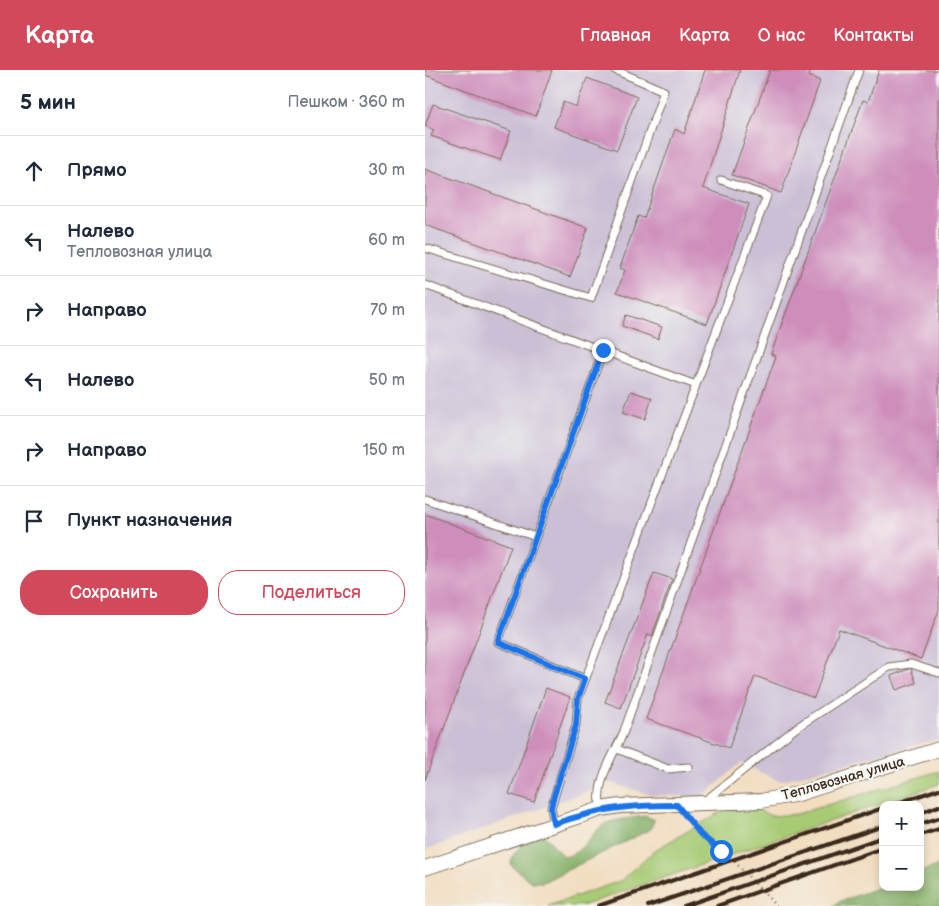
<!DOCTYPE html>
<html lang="ru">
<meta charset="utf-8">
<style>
body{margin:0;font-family:"Balsamiq Sans",sans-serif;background:#f2f2f3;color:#1f2937}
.controls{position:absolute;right:15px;bottom:15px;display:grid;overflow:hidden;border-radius:10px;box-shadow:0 2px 8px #0003}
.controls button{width:45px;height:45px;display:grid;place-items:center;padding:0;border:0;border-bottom:1px solid #e0e1e3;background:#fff;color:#1f2937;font:25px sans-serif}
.stop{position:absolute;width:15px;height:15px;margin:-11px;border:4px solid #1a73e8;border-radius:50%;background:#fff}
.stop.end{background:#1a73e8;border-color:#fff;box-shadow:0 1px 5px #0008}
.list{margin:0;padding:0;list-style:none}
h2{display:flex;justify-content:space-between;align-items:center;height:65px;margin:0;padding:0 20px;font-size:21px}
h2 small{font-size:16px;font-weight:400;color:#747a83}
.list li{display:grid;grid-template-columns:32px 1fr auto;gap:15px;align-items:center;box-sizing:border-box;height:70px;padding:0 20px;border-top:1px solid #e0e1e3}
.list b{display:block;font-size:19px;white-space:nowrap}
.list p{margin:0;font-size:16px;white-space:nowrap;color:#747a83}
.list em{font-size:16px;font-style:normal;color:#747a83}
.actions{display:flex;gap:10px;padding:15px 20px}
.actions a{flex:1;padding:11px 0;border:1px solid #d1495b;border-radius:20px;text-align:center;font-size:18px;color:#d1495b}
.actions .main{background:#d1495b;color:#fff}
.icon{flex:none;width:28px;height:28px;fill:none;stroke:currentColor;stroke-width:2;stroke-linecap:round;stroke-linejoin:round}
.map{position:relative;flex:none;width:514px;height:836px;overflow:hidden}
header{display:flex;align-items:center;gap:30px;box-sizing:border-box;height:70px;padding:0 25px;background:#d1495b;color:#fff}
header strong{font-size:24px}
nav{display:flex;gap:28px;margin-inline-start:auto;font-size:18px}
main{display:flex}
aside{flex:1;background:#fff}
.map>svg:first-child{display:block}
.industrial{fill:#cbbfd5}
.green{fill:#a7cb74;stroke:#717a49}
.forest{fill:#85af66;stroke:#606c42}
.building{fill:#ce8dbb}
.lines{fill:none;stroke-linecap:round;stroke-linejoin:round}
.service-casing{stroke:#7b6957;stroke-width:9}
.minor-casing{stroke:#7b6957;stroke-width:16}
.path{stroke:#7b6957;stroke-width:2.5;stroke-dasharray:1 4;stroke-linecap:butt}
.service{stroke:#fff;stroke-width:7}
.minor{stroke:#fff;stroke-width:14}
.rail{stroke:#3b2a1e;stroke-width:4}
.route{stroke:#1a73e8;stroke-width:6}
.labels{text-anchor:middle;stroke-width:4.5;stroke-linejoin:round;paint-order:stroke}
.street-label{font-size:14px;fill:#3b2a1e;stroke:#f6f6f2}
</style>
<header>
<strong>Карта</strong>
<nav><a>Главная</a><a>Карта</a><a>О нас</a><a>Контакты</a></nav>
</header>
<main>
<aside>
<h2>5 мин<small>Пешком · 360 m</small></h2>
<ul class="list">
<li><svg class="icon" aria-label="ahead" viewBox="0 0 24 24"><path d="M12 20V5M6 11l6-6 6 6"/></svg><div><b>Прямо</b></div><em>30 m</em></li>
<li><svg class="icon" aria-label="left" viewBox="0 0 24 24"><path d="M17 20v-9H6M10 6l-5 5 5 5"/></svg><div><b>Налево</b><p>Тепловозная улица</p></div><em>60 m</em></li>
<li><svg class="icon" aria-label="right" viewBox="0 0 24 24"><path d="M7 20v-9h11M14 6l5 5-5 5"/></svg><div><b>Направо</b></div><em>70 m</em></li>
<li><svg class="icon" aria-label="left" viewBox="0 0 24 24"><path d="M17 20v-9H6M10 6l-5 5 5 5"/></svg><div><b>Налево</b></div><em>50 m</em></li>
<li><svg class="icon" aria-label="right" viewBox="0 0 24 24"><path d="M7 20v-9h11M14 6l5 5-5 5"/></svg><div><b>Направо</b></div><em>150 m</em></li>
<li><svg class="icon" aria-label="arrive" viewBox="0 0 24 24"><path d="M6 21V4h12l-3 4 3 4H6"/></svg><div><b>Пункт назначения</b></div></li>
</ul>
<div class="actions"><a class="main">Сохранить</a><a>Поделиться</a></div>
</aside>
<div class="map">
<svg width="514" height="836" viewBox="0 0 514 836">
<rect width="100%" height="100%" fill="#f6f6f2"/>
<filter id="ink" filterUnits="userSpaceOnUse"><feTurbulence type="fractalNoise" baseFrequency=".02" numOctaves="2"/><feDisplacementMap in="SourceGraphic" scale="10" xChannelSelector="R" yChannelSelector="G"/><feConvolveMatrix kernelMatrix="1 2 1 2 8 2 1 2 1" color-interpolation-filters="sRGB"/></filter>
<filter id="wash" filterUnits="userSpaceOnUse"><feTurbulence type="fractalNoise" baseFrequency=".0096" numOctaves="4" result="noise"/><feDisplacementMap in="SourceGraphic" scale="20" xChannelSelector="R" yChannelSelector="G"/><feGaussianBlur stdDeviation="1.12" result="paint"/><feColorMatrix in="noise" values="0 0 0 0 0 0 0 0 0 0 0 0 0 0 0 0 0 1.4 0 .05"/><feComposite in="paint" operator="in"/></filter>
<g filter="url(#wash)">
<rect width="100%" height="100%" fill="#f2ddc0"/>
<!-- industrial -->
<path class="industrial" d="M 0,0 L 514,0 L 514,669 L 354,711 L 316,693 L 277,727 L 228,725 L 186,713 L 0,780 Z"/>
<!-- green -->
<path class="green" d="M 514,701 L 514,714 L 156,836 L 123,836 L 195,811 L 230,780 L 301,739 L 325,736 L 346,746 L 372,744 Z"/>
<!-- forest -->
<path class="forest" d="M 221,746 L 229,750 L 226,759 L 118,812 L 106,812 L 86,795 C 86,778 104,772 117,765 C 130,772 129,780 140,787 C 159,782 164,765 178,755 C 185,750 212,747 221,746 Z
M 514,795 L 514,836 L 408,836 L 413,832 L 458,816 L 495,817 L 495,802 Z"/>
<g id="blocks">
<!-- building -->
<path class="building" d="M 0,0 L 127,0 L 111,46 L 0,5 Z
M 280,0 L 315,0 L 278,118 L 324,134 L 282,254 L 192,222 L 200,200 L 195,198 L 213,146 L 219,148 L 250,59 L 259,64 Z
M 345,0 L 386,0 L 384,6 L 395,11 L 356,123 L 307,105 Z
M 454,0 L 514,0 L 514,540 L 496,589 L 414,559 L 389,628 L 330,606 L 304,678 L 221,649 L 351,286 L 346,284 L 438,30 L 443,32 Z
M 162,8 L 212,27 L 192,80 L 129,57 L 138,32 L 151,37 Z
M 8,34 L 86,61 L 75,90 L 6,66 L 9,60 L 0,56 Z
M 0,99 L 163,158 L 145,207 L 0,155 Z
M 201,245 L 237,257 L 233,269 L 197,256 Z
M 206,321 L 227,328 L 220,349 L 198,342 Z
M 0,444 L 86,476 L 0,710 Z
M 229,503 L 247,509 L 227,566 L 223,564 L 196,638 L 180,632 Z
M 486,598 L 491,613 L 471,620 L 466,606 Z
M 121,618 L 145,627 L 109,732 L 84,724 Z"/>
</g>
</g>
<g filter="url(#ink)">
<use href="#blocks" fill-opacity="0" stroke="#7b6957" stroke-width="1"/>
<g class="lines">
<defs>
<path id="service" d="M 0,178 L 166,228 L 239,21 L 190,0
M 0,215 L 271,315
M 0,429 L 111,467
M 160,609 L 73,572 L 178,281
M 192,679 L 243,699 L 264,697
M 281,730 L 371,658 L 464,597 L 486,594 L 514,603
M 176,739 C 169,711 189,686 199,661 L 434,0
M 129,754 L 126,738 L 151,655 L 153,629 L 342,126 L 296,110"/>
<path id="minor" d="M 0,798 L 176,739 L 195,736 L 336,731 L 373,724 L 514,679"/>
</defs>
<!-- service casing -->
<use href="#service" class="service-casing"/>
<!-- minor casing -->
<use href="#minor" class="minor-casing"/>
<!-- path -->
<path class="path" d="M 262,748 L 276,765 L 307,789 L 351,836"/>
<!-- service -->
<use href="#service" class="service"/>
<!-- minor -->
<use href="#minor" class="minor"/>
<!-- rail -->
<path class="rail" d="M 467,735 L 514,719
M 495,743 L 514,736
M 495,754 L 514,748
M 495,765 L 514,759
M 173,836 L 458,738
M 223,836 L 458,756
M 259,836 L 458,767
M 292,836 L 458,778"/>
</g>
</g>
<g class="lines" filter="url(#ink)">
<!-- route -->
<path class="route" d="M 178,280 L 73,572 L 160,609 L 153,629 L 151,655 L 128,729 L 126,738 L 129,754 C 176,738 204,735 252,735 L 276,765 L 296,781"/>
</g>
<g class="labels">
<!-- street labels -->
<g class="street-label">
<text transform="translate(418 708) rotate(-16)" y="5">Тепловозная улица</text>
</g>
</g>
</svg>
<div class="controls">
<button>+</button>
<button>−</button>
</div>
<div class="stop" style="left:296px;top:781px"></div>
<div class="stop end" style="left:178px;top:280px"></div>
</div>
</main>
